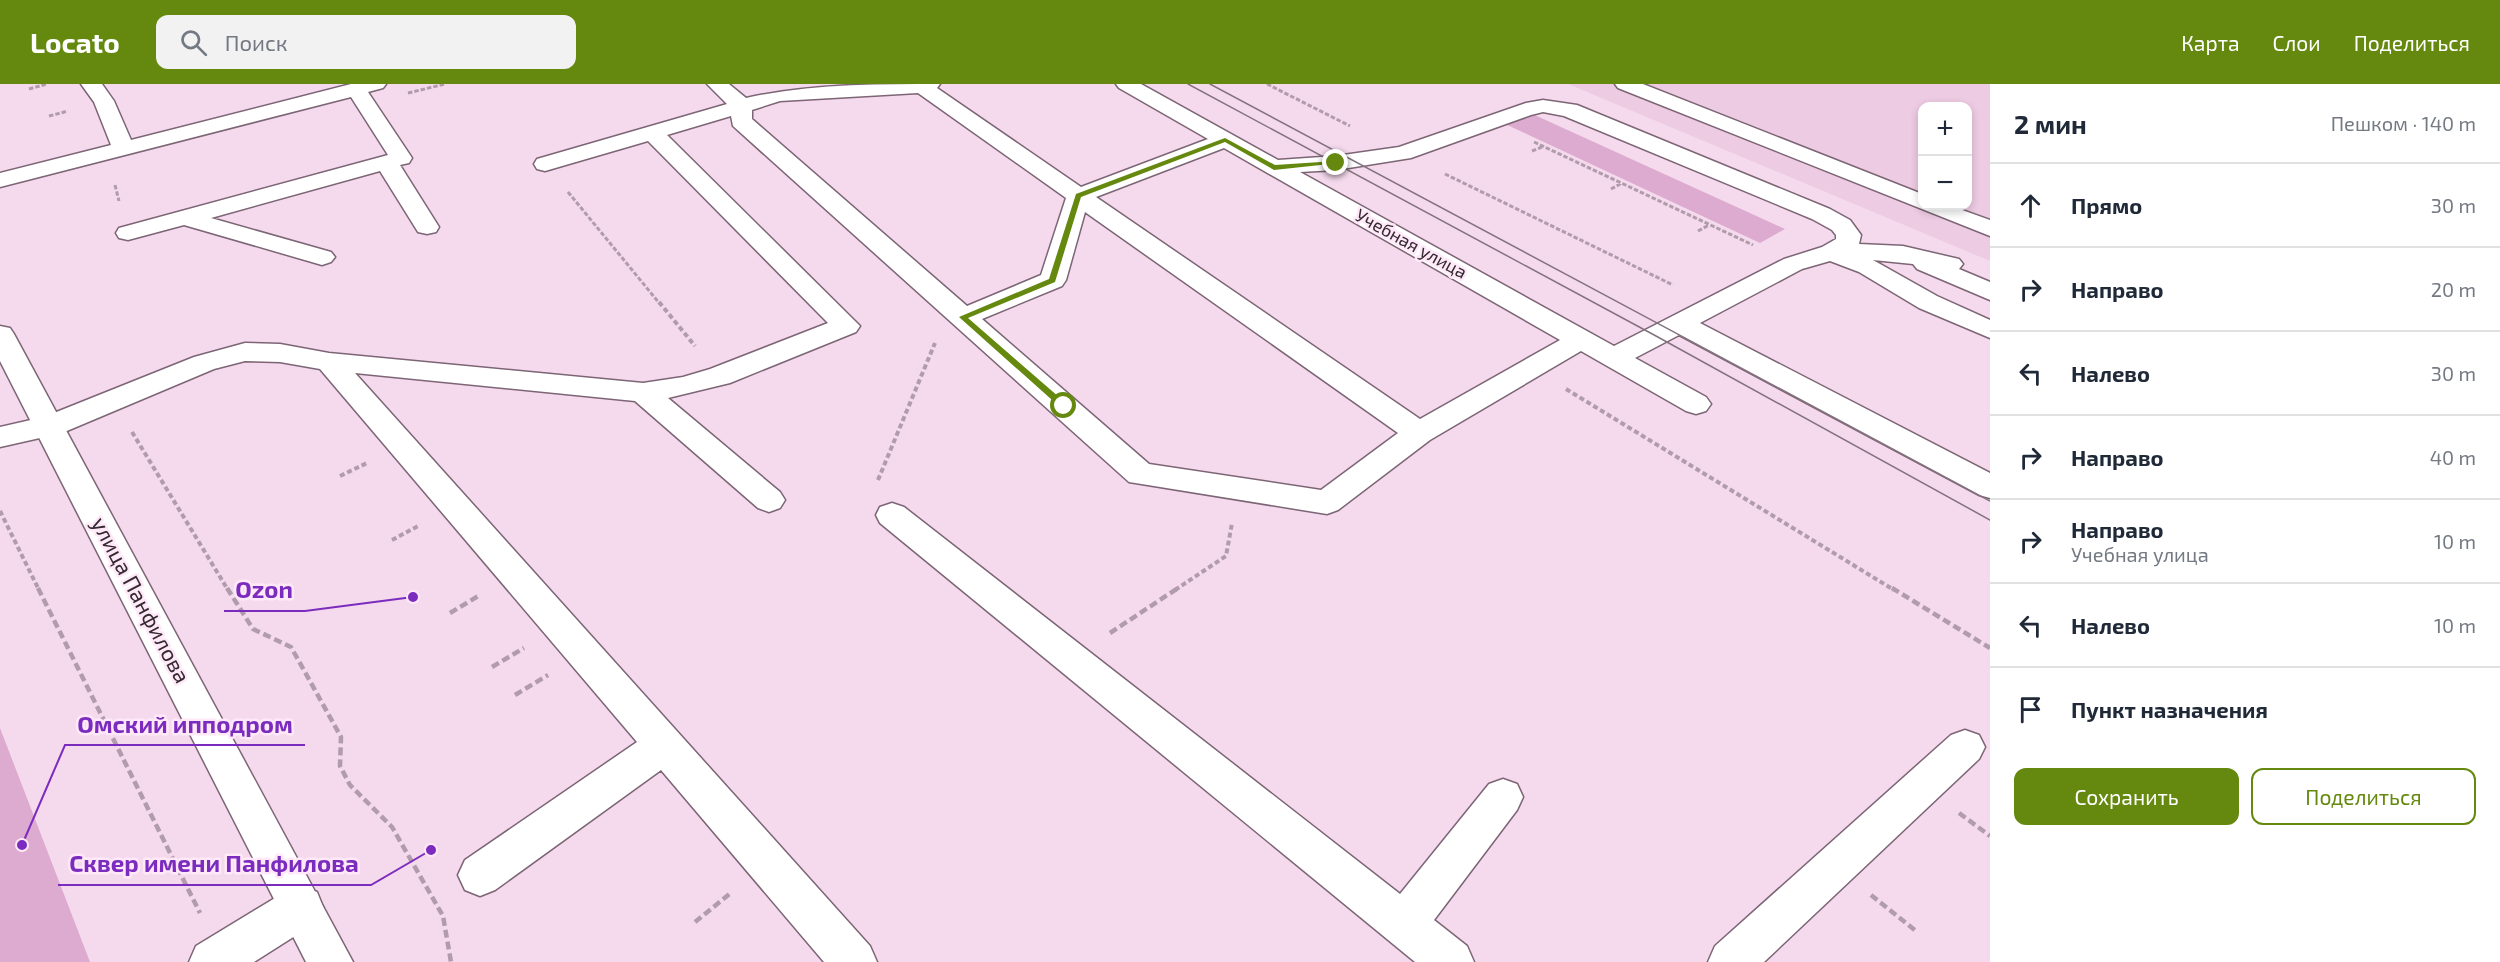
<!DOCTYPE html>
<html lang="ru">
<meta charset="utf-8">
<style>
body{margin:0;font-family:"Exo 2",sans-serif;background:#f2f2f3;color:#1f2937}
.controls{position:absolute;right:18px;top:18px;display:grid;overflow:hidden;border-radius:12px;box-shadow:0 3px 9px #0003}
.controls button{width:54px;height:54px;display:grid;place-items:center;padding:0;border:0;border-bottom:2px solid #e0e1e3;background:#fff;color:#1f2937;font:30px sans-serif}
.stop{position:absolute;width:18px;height:18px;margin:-14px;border:4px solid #65890f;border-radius:50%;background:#fff}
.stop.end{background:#65890f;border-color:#fff;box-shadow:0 2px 6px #0008}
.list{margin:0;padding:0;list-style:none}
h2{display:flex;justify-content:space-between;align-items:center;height:78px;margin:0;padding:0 24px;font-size:26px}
h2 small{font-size:20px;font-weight:400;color:#747a83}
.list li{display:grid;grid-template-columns:39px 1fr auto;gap:18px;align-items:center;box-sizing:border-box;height:84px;padding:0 24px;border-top:2px solid #e0e1e3}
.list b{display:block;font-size:22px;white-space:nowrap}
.list p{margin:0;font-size:20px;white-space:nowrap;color:#747a83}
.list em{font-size:20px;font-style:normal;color:#747a83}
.actions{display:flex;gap:12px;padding:18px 24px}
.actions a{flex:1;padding:14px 0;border:2px solid #65890f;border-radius:12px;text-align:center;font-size:21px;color:#65890f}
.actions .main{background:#65890f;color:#fff}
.icon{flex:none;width:33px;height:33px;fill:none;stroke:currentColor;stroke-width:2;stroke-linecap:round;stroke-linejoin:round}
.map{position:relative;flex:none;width:1990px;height:878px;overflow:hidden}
header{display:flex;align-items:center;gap:36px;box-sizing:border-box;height:84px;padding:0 30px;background:#65890f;color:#fff}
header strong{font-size:28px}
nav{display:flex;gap:33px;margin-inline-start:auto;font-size:21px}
.search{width:420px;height:54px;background:#f2f2f3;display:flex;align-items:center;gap:15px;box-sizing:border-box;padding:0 21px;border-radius:12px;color:#747a83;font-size:22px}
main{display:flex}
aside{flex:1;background:#fff}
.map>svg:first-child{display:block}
.built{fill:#edcbe3;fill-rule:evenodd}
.green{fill:#dcabcf}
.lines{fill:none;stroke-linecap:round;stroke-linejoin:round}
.minor-casing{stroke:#7c6575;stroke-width:3}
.major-casing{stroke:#7c6575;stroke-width:3}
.path-far2{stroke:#b19cab;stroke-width:3;stroke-dasharray:4.5 2;stroke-linecap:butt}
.path-far1{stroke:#b19cab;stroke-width:4;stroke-dasharray:5 3;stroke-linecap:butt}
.path{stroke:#b19cab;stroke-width:4.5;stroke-dasharray:8 4;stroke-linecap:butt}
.minor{fill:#fff;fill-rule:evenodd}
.major{fill:#fff;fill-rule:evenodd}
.tram{stroke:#83727e;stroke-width:1.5}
.route{fill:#65890f}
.labels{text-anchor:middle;stroke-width:5;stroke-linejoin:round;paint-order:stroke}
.far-street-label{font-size:18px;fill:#342a32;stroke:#ffe9f8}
.street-label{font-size:22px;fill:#342a32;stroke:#ffe9f8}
.leader{fill:none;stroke:#7b2cbf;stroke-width:2}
.callout-dot{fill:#7b2cbf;stroke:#ffe9f8;stroke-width:2}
.callout-label{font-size:24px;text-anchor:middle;font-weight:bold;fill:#7b2cbf;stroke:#ffe9f8;stroke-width:5;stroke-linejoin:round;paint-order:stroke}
</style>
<header>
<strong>Locato</strong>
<div class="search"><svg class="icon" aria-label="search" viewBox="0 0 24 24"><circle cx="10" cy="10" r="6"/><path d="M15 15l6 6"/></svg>Поиск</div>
<nav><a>Карта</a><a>Слои</a><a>Поделиться</a></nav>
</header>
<main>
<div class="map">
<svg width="1990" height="878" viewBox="0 0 1990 878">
<rect width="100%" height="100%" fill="#f5daed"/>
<!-- built -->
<path class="built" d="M 1568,0 L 1990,0 L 1990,177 ZM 1922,22 L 1968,22 L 1968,122 L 1922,122 Z"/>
<!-- green -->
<path class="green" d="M 1528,28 L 1785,145 L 1760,159 L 1503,39 Z
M 0,644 L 90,878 L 0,878 Z"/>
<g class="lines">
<defs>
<path id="minor" d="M 81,0 L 102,0 L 114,17 L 131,56 L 351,0 L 386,0 L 383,4 L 368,8 L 412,74 L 409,79 L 400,81 L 439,143 L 436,148 L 427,150 L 418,148 L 380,87 L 211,134 L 331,168 L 335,173 L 331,178 L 322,181 L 184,141 L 128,156 L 119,154 L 116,149 L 119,144 L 388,71 L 351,13 L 0,103 L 0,89 L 111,61 L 94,18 Z
M 707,0 L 729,0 L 746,14 C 808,0 876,0 940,0 L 937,4 L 1081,103 L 1208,55 L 1119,4 L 1116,0 L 1141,0 L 1278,76 L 1336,72 L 1399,63 L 1526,19 L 1543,16 L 1577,21 L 1830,125 L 1850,136 L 1861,151 L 1859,160 L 1903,162 L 1959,175 L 1963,180 L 1959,185 L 1990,198 L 1990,216 L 1917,185 L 1913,180 L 1873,176 L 1937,212 L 1990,236 L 1990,254 L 1919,224 L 1859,188 L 1830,177 L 1802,185 L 1700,239 L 1990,389 L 1990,414 L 1979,411 L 1679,251 L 1635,274 L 1706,313 L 1711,320 L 1706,327 L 1696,330 L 1686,327 L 1581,267 L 1430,356 L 1338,426 L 1327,430 L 1129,398 L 733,42 L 731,32 L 667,51 L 860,242 L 856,248 L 730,299 L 668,314 L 780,408 L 785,416 L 780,424 L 769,428 L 758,424 L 635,317 L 355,289 L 870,862 L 877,878 L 824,878 L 661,686 L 495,806 L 480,812 L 465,806 L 458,791 L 465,776 L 637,658 L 320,285 L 280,278 L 245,277 L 214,285 L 62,349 L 0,363 L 0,343 L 44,333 L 194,273 L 245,259 L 280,260 L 329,269 L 643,299 L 683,293 L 710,285 L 828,239 L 648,57 L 545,87 L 537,85 L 534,80 L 537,75 L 727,20 ZM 918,9 L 1066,114 L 1041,191 L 967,222 L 752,35 L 752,26 L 780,17 ZM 1543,28 L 1564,32 L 1812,135 L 1832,146 L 1836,151 L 1836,155 L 1822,163 L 1784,175 L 1614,262 L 1300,88 L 1336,86 L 1411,74 L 1531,31 ZM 1224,64 L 1560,256 L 1420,335 L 1096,113 ZM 1085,128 L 1398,349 L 1321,406 L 1149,380 L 982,235 L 1062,202 L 1066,196 Z
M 1615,0 L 1643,0 L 1922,110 L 1922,122 L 1951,122 L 1990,136 L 1990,152 L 1618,4 Z
M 892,419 L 904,423 L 1400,810 L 1489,700 L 1503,695 L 1517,700 L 1523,713 L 1517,726 L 1434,836 L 1467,862 L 1474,878 L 1415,878 L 880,439 L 876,431 L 880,423 Z
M 1965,646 L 1979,651 L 1985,663 L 1979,675 L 1764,878 L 1708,878 L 1715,862 L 1951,651 Z
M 301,802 L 317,808 L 323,823 L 317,838 L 254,878 L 189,878 L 196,862 L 285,808 Z"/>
<path id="major" d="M 0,242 L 10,244 L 14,250 L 353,878 L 306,878 L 0,277 Z"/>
</defs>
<!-- minor casing -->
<use href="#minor" class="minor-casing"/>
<!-- major casing -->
<use href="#major" class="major-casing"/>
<!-- path-far2 -->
<path class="path-far2" d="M 1267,0 L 1350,42
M 29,5 L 47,0
M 408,9 L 445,0
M 49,32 L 68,27
M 1534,58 L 1753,161
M 1532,67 L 1542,63
M 1445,90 L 1673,201
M 115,101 L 119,117
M 1611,105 L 1622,99
M 568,108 L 660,220
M 1698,147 L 1709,141"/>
<!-- path-far1 -->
<path class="path-far1" d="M 659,218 L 695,262
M 1566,305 L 1894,506
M 132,348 L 228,506
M 340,392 L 367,379
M 878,396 L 935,259
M 0,427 L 39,506
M 392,456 L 420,441
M 1175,506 L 1226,472 L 1232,439"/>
<!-- path -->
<path class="path" d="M 38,504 L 200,829
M 227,504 L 253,545 L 291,563 L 341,653 L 340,682 L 350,701 L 392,743 L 443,832 L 451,878
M 1892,504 L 1990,564
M 450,529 L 480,511
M 1110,549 L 1178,504
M 492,583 L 524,564
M 515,611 L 548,591
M 1959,729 L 1990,752
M 1871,811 L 1916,847
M 695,838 L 732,808"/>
<!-- minor -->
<use href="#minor" class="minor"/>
<!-- major -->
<use href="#major" class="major"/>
<!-- tram -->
<path class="tram" d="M 1188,0 L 1656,252 L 1990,436
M 1210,0 L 1990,417"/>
</g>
<!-- route -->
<path class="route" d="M 1225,54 L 1275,81 L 1336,77 L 1339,79 L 1274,86 L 1225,58 L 1081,113 L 1055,198 L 968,234 L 1067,320 L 1067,324 L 1061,324 L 959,233 L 1049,195 L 1076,110 Z"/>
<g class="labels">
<!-- far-street labels -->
<g class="far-street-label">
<text transform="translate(1411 160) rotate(29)" y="6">Учебная улица</text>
</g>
<!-- street labels -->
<g class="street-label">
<text transform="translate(141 516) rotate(62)" y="8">улица Панфилова</text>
</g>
</g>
<!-- callouts -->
<path class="leader" d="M413 513L305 527H224M22 761L65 661H305M431 766L371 801H58"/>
<g class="callout-dot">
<circle cx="413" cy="513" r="6"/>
<circle cx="22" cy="761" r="6"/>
<circle cx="431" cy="766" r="6"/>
</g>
<g class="callout-label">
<text x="264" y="514">Ozon</text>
<text x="185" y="649">Омский ипподром</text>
<text x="214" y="788">Сквер имени Панфилова</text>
</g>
</svg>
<div class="controls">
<button>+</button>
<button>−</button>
</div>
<div class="stop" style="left:1064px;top:322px"></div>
<div class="stop end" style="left:1336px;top:79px"></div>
</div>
<aside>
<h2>2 мин<small>Пешком · 140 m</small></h2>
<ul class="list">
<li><svg class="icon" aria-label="ahead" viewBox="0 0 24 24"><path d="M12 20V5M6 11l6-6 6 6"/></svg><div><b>Прямо</b></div><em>30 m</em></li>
<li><svg class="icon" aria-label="right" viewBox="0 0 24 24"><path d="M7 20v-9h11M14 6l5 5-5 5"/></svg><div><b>Направо</b></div><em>20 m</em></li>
<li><svg class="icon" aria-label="left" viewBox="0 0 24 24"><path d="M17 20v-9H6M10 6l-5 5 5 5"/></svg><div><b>Налево</b></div><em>30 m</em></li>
<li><svg class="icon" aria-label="right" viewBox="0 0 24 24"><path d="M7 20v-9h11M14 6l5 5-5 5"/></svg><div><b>Направо</b></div><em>40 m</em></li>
<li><svg class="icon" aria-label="right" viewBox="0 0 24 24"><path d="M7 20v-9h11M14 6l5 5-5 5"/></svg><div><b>Направо</b><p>Учебная улица</p></div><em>10 m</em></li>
<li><svg class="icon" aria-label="left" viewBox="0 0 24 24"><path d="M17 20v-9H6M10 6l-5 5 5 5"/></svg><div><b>Налево</b></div><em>10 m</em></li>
<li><svg class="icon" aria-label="arrive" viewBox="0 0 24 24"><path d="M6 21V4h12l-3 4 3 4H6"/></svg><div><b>Пункт назначения</b></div></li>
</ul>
<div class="actions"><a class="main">Сохранить</a><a>Поделиться</a></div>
</aside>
</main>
